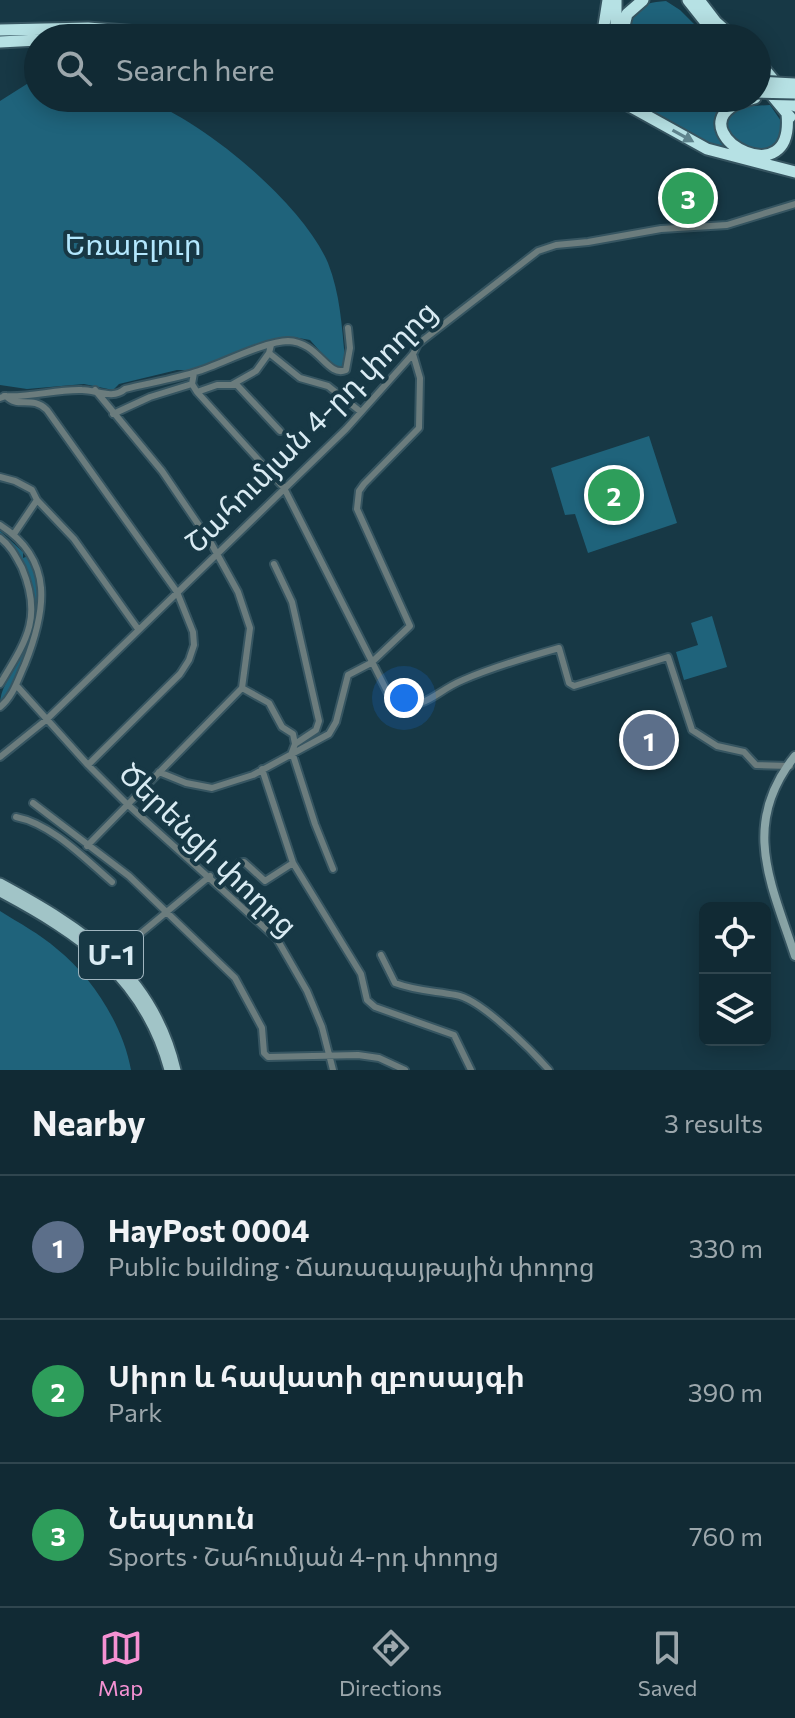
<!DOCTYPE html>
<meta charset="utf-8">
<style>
body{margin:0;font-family:Commissioner,"Noto Sans Armenian",sans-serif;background:#1a323c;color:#f1f3f6}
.controls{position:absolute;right:24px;bottom:24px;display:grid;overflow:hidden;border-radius:12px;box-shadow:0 4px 20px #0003}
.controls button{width:72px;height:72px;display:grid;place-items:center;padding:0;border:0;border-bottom:2px solid #30464f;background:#112a34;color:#f1f3f6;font:40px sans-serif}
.you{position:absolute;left:404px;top:698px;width:28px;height:28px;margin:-20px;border:6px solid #fff;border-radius:50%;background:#1a73e8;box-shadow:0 0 0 12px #1a73e833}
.badge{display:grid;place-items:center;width:52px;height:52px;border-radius:50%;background:#f591d3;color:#fff;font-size:26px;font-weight:700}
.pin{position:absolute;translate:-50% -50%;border:4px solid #fff;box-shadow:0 2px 8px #0006}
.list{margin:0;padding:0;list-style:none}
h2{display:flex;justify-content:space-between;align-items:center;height:104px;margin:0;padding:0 32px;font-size:34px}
h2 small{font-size:26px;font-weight:400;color:#9ca7ac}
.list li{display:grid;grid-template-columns:52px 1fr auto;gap:24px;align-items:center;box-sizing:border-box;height:144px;padding:0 32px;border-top:2px solid #30464f}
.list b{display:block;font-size:30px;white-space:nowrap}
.list p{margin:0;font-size:26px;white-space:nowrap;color:#9ca7ac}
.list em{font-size:26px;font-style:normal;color:#9ca7ac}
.icon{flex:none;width:44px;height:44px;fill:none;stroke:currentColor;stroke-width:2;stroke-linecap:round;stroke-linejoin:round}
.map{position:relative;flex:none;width:795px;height:1070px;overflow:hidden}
.search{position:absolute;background:#112a34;box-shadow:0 4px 20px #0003;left:24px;right:24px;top:24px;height:88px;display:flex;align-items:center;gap:20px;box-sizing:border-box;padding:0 28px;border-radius:44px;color:#9ca7ac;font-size:30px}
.sheet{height:536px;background:#112a34}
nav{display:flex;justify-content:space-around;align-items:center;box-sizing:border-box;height:112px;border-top:2px solid #30464f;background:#112a34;font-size:22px;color:#9ca7ac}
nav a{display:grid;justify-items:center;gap:4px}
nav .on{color:#f591d3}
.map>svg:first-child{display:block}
.green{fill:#1f637b}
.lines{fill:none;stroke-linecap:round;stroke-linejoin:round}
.street-casing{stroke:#365561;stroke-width:10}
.secondary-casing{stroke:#365561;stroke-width:12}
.primary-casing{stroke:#365561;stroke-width:13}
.highway-casing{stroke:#365561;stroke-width:15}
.street{stroke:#6b7c7d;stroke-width:6}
.secondary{stroke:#8aa5a7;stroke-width:8}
.primary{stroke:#a1c4c7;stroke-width:9}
.highway{stroke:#b6e1e4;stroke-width:11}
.highway-bridge-casing{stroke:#365561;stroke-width:15;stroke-linecap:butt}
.highway-bridge{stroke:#b6e1e4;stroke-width:11}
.oneway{fill:#5f848d}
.labels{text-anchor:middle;stroke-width:8;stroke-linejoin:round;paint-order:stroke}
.shield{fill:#173845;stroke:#9fb5bf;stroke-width:2}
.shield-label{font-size:28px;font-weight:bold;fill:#d9ebf3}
.park-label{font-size:30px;fill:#b3e7fd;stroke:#173845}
.street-label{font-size:30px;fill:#d9ebf3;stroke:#173845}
</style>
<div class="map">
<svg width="795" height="1070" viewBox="0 0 795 1070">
<rect width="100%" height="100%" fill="#173845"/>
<!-- green -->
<path class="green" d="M 666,1 L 680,10 L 708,38 L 626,38 C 631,10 637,3 666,1 Z
M 30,82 L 38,82 L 38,98 C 61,98 124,93 142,99 C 202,119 303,204 328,263 C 340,293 342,327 345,359 L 342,367 L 333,366 L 310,340 L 293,337 L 189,370 L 177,370 L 119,384 L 113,390 L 84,384 L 27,389 L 0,385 L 0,101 Z
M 623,98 L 735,98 L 722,106 L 716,127 L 723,143 L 738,152 L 711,146 Z
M 750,104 L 753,106 L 770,105 L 783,124 L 782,139 L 766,150 C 743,148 717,139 731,110 Z
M 649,436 L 677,523 L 588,553 L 575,514 L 565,515 L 551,468 Z
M 0,531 L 23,552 L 23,558 L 28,556 C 34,568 40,578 40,592 C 41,626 20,678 0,705 C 0,689 9,679 16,665 C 41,616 43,575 0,536 Z
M 712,616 L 727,667 L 684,680 L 676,652 L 698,645 L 691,623 Z
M 0,911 C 19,923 40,934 57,949 C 92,977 123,1025 131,1070 L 0,1070 Z"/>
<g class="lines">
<defs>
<path id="street" d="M 271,345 L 269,353 L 300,378 L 328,386 L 361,412
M 194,373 L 192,384 L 197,392 L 284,488 L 394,705 C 430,708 434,692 463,680 C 493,667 527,657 559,648 L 569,683 L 574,686 L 668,657 L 692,730 L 717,746 L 744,752 L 756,765 L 790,766
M 233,384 L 256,371 L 269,353
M 197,392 L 217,385 L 237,385 L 280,431
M 4,396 C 30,398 56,389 82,390 C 96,390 113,400 125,389 C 149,383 175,379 199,371 C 221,364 266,341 288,341 C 319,342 327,378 346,370 L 350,348 L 348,328
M 0,398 L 6,396 C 18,409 32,395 47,410 L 177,592 L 193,632 L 194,645 L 189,660 L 180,674 L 88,765
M 113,414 L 150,397 L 192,384
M 0,477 L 15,481 L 32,490 L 37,500 L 74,539 L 138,629
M 0,525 C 55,560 46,611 25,664 C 18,679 13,697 0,707
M 14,534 L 37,500
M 0,538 C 11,546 16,557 22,568 C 43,618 26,641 0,684
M 274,564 L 292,602 L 319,721 L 316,730 L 295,744
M 16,685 L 88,765 L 127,804 L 277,939 L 307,991 L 322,1027 L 333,1070
M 242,688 L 269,703 L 282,727 L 293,734 L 295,744 L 292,752 L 315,824 L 333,869
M 0,757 L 46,720 L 346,429 L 413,354 L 418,344 L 538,251 L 556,245 L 588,242 L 661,229 L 727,225 L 795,204
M 262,769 L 293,863 L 361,974 L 367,1000 L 375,1007 L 454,1035 L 471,1070
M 159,772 L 186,783 L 212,788 L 253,775 L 329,734 L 336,722 L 348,675 L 371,663 L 410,626 L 357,509 L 359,491 L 364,484 L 419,428 L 420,378 L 413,354
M 33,803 L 129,876 L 235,978 L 262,1028 L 264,1053 L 268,1057 L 358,1055 L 379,1058 L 405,1070
M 16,817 C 52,824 85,859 112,882
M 87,846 L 242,688 L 250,628 L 238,592 L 211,543 L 162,471 L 95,390
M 219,885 L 239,863 L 244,862 L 265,881 L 293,863
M 128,944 L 210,876
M 381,955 L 395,983 C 416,991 435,991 456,995 C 481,999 532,1051 549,1070"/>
<path id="secondary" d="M 795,756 C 740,824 771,883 795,956"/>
<path id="primary" d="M 0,883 C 83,928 153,972 176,1070
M 0,892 C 80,935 144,977 169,1070"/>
<path id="highway" d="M 688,0 L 718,38
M 699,0 L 716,22 L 734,38
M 0,30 L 88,28 L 213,38
M 616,37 L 616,0
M 602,38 L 608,0
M 621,38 L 627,14 L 643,0
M 0,42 L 38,40
M 757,60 L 795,106
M 765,87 L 790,117
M 615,98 L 707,149 L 795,172
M 755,98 C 747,100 737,102 731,107 C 688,137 795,195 787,114"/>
</defs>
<!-- street casing -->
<use href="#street" class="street-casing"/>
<!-- secondary casing -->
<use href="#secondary" class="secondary-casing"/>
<!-- primary casing -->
<use href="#primary" class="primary-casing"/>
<!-- highway casing -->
<use href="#highway" class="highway-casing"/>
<!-- street -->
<use href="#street" class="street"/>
<!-- secondary -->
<use href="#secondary" class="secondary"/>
<!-- primary -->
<use href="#primary" class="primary"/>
<!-- highway -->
<use href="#highway" class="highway"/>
<defs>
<path id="highway-bridge" d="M 757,82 L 795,84
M 757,92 L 795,93"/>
</defs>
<!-- highway-bridge casing -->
<use href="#highway-bridge" class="highway-bridge-casing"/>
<!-- highway-bridge -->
<use href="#highway-bridge" class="highway-bridge"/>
</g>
<!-- one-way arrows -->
<defs><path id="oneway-solid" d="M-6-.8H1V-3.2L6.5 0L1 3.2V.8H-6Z" transform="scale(2)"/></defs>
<use class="oneway" href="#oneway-solid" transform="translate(683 136) rotate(29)"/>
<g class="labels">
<!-- shield labels -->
<rect class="shield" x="79" y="931" width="64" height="48" rx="6"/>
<g class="shield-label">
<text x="111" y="965">Մ-1</text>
</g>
<!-- park labels -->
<g class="park-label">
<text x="133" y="255">Եռաբլուր</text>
</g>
<!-- street labels -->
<g class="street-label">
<text transform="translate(311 427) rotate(-45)" y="10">Շահումյան 4-րդ փողոց</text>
<text transform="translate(208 850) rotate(44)" y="10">Ծերենցի փողոց</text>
</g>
</g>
</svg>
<div class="controls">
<button><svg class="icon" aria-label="locate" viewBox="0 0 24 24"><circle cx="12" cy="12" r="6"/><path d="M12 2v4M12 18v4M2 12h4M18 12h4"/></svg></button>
<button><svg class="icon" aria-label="layers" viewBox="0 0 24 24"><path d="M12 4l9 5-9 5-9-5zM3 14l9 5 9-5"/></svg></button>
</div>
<div class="you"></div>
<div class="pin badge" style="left:649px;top:740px;background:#5c6f8a">1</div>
<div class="pin badge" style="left:614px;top:495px;background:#2e9e5b">2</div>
<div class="pin badge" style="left:688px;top:198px;background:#2e9e5b">3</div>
<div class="search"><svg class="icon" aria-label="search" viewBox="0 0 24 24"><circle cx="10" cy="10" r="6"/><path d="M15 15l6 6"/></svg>Search here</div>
</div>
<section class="sheet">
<h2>Nearby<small>3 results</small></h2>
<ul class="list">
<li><span class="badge" style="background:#5c6f8a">1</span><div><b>HayPost 0004</b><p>Public building · Ճառագայթային փողոց</p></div><em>330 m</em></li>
<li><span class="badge" style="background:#2e9e5b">2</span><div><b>Սիրո և հավատի զբոսայգի</b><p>Park</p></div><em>390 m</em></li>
<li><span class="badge" style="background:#2e9e5b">3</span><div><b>Նեպտուն</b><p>Sports · Շահումյան 4-րդ փողոց</p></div><em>760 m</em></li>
</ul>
</section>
<nav>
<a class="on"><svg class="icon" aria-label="map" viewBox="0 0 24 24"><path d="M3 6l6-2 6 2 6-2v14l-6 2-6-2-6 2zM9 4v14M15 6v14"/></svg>Map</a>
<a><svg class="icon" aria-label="directions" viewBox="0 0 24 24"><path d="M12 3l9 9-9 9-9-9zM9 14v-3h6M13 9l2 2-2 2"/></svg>Directions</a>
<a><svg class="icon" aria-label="saved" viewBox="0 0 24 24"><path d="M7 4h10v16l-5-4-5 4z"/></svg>Saved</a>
</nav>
